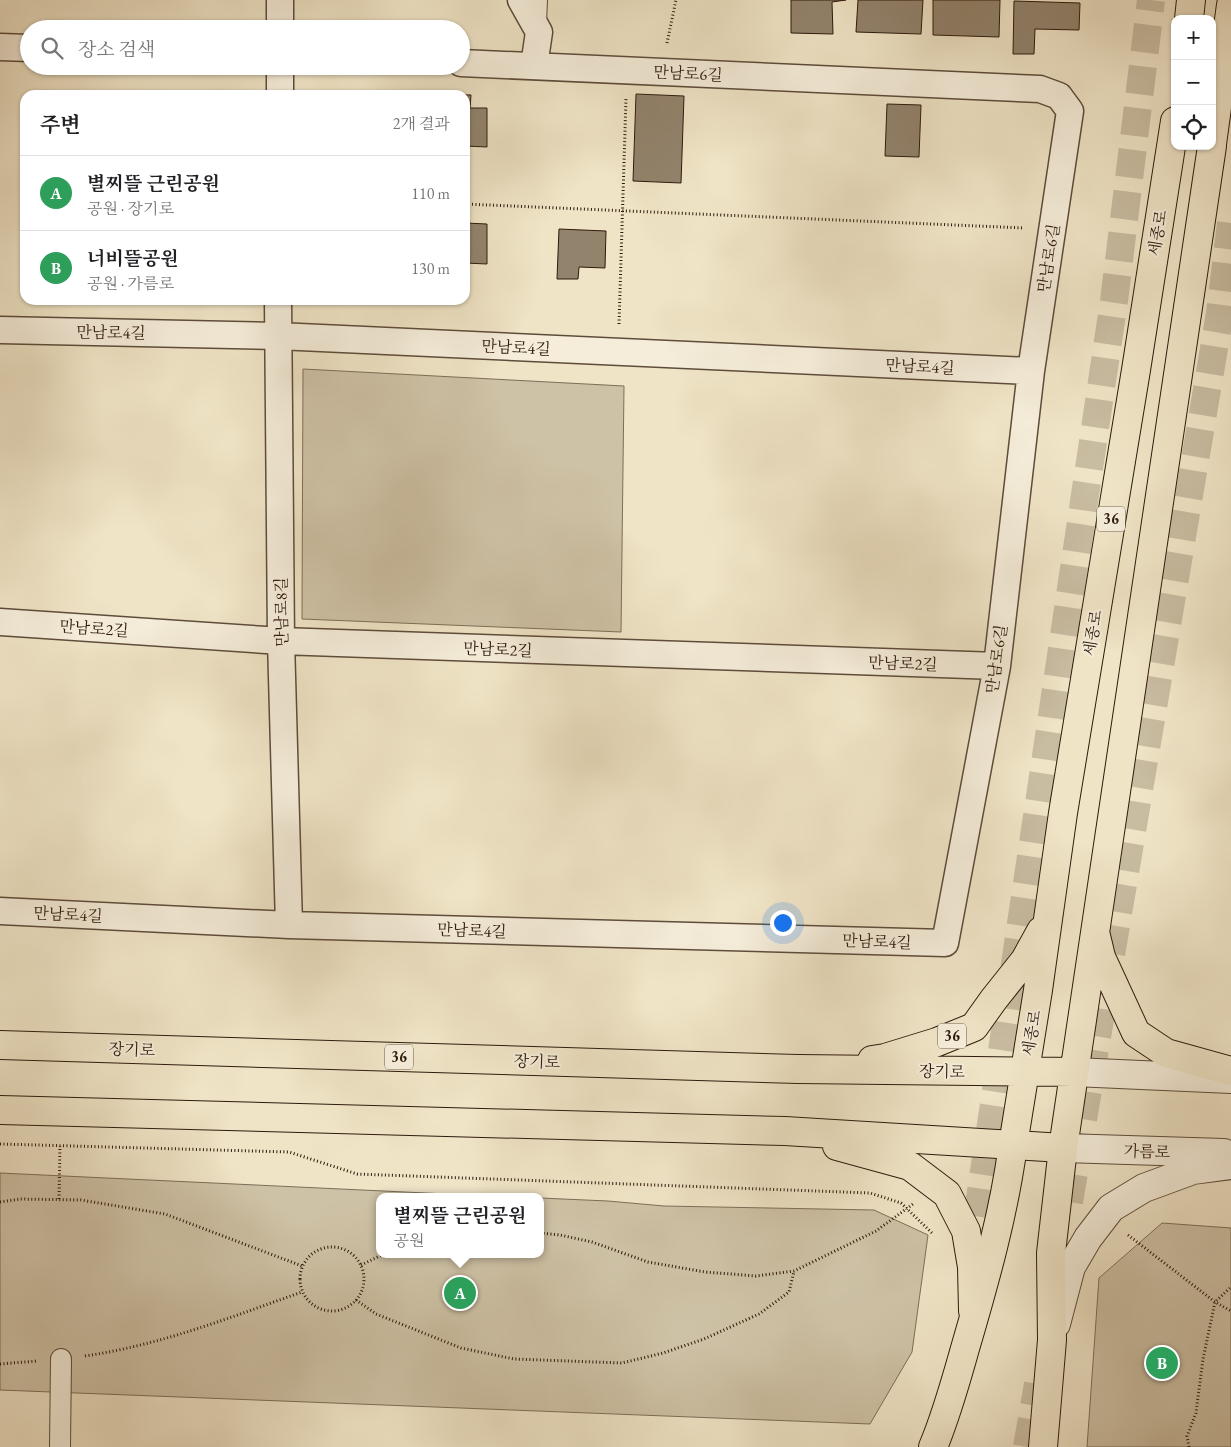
<!DOCTYPE html>
<html lang="ko">
<meta charset="utf-8">
<style>
body{margin:0;font-family:"EB Garamond","Noto Serif KR",serif;background:#f6f6f6;color:#202124}
.controls{position:absolute;right:15px;top:15px;display:grid;overflow:hidden;border-radius:10px;box-shadow:0 1px 4px #0004}
.controls button{width:45px;height:45px;display:grid;place-items:center;padding:0;border:0;border-bottom:1px solid #e0e0e0;background:#fff;color:#202124;font:25px sans-serif}
.you{position:absolute;left:782px;top:922px;width:18px;height:18px;margin:-12px;border:4px solid #fff;border-radius:50%;background:#1a73e8;box-shadow:0 0 0 8px #1a73e833}
.badge{display:grid;place-items:center;width:32px;height:32px;border-radius:50%;background:#7c3aed;color:#fff;font-size:16px;font-weight:700}
.pin{position:absolute;translate:-50% -50%;border:2px solid #fff;box-shadow:0 1px 5px #0006}
.popup{position:absolute;left:376px;top:1193px;width:168px;height:65px;box-sizing:border-box;display:grid;place-content:center;border-radius:10px;background:#fff;filter:drop-shadow(0 1px 4px #0005);font-size:16px;white-space:nowrap;color:#757577}
.popup b{font-size:19px;color:#202124}
.popup::after{content:'';position:absolute;left:50%;top:100%;margin-left:-10px;border:10px solid transparent;border-top-color:#fff}
.list{margin:0;padding:0;list-style:none}
h2{display:flex;justify-content:space-between;align-items:center;height:65px;margin:0;padding:0 20px;font-size:21px}
h2 small{font-size:16px;font-weight:400;color:#757577}
.list li{display:grid;grid-template-columns:32px 1fr auto;gap:15px;align-items:center;box-sizing:border-box;height:75px;padding:0 20px;border-top:1px solid #e0e0e0}
.list b{display:block;font-size:19px;white-space:nowrap}
.list p{margin:0;font-size:16px;white-space:nowrap;color:#757577}
.list em{font-size:16px;font-style:normal;color:#757577}
.icon{flex:none;width:28px;height:28px;fill:none;stroke:currentColor;stroke-width:2;stroke-linecap:round;stroke-linejoin:round}
.map{position:relative;flex:none;width:1231px;height:1447px;overflow:hidden}
.search{position:absolute;background:#fff;box-shadow:0 1px 4px #0004;left:20px;top:20px;width:450px;height:55px;display:flex;align-items:center;gap:12px;box-sizing:border-box;padding:0 18px;border-radius:28px;color:#757577;font-size:19px}
.panel{position:absolute;background:#fff;box-shadow:0 1px 4px #0004;left:20px;top:90px;width:450px;height:215px;border-radius:15px}
.map>svg:first-child{display:block}
.green{fill:#cec2a6;stroke:#7e6e59}
.building{fill:#92836d;stroke:#2e1a0c}
.lines{fill:none;stroke-linecap:round;stroke-linejoin:round}
.trunk-tunnel{stroke:#c8bca1;stroke-width:28;stroke-dasharray:28 14;stroke-linecap:butt}
.service-casing{stroke:#5e4c3a;stroke-width:16}
.pedestrian-casing{stroke:#5e4c3a;stroke-width:22}
.minor-casing{stroke:#5e4c3a;stroke-width:29}
.tertiary-casing{stroke:#5e4c3a;stroke-width:30}
.primary-casing{stroke:#2e1a0c;stroke-width:30}
.trunk-casing{stroke:#2e1a0c;stroke-width:30}
.path{stroke:#2e1a0c;stroke-width:3;stroke-dasharray:1 2.5;stroke-linecap:butt}
.service{stroke:#f5edda;stroke-width:14}
.pedestrian{stroke:#f5edda;stroke-width:20}
.minor{stroke:#f5edda;stroke-width:26}
.tertiary{stroke:#f5edda;stroke-width:28}
.primary{stroke:#efe4c6;stroke-width:28}
.trunk{stroke:#efe4c6;stroke-width:28}
.labels{text-anchor:middle;stroke-width:4;stroke-linejoin:round;paint-order:stroke}
.shield{fill:#f5edda;stroke:#6a594a;stroke-width:1}
.shield-label{font-size:15px;font-weight:bold;fill:#2e1a0c}
.street-label{font-size:16px;fill:#2e1a0c;stroke:#f5edda}
</style>
<div class="map">
<svg width="1231" height="1447" viewBox="0 0 1231 1447">
<rect width="100%" height="100%" fill="#efe4c6"/>
<filter id="stains"><feTurbulence type="fractalNoise" baseFrequency=".004" numOctaves="4"/><feColorMatrix values="0 0 0 0 .2 0 0 0 0 .09 0 0 0 0 .02 0 0 0 .5 -.17"/></filter>
<radialGradient id="worn" r=".72"><stop offset=".6" stop-color="#630" stop-opacity="0"/><stop offset="1" stop-color="#630" stop-opacity=".3"/></radialGradient>
<!-- green -->
<path class="green" d="M 303,369 L 624,386 L 621,632 L 302,619 Z
M 0,1173 L 511,1197 L 380,1197 L 380,1254 L 540,1254 L 540,1198 L 608,1201 L 664,1206 L 874,1210 L 928,1235 L 912,1352 L 870,1424 L 0,1390 Z
M 1162,1223 L 1231,1228 L 1231,1447 L 1087,1447 L 1099,1278 Z"/>
<!-- building -->
<path class="building" d="M 791,0 L 846,0 L 832,2 L 833,34 L 791,33 Z
M 858,0 L 923,0 L 921,34 L 856,32 Z
M 933,0 L 1000,0 L 999,37 L 933,35 Z
M 1014,1 L 1080,3 L 1079,30 L 1035,29 L 1034,54 L 1013,54 Z
M 434,94 L 471,95 L 470,108 L 487,108 L 487,147 L 465,146 L 465,95 Z
M 636,94 L 684,96 L 681,183 L 633,181 Z
M 887,104 L 921,105 L 919,157 L 885,156 Z
M 465,223 L 487,224 L 487,264 L 465,263 Z
M 559,229 L 606,231 L 605,268 L 579,267 L 578,279 L 557,279 Z"/>
<g class="lines">
<!-- trunk-tunnel -->
<path class="trunk-tunnel" d="M 1069,1202 L 1220,313 L 1231,223
M 971,1258 L 1114,301 L 1151,0
M 1027,1447 L 1038,1384"/>
<defs>
<path id="service" d="M 539,24 L 540,0"/>
<path id="pedestrian" d="M 60,1447 L 61,1359"/>
<path id="minor" d="M 521,0 L 539,32 L 534,66
M 280,29 L 280,0
M 0,47 L 29,48
M 280,95 L 280,66
M 278,300 L 281,641 L 289,925
M 0,330 L 278,336 L 1031,371
M 0,622 L 281,641 L 997,666
M 0,911 L 289,925 L 945,943 L 997,666 L 1031,371 L 1070,111 L 1059,96 L 1040,89 L 461,63"/>
<path id="tertiary" d="M 1074,1072 L 1231,1079
M 1063,1148 L 1224,1153
M 1056,1324 L 1071,1267 L 1088,1238 L 1111,1208 L 1144,1188 L 1193,1170 L 1231,1165"/>
<path id="primary" d="M 1189,19 L 1191,0
M 1212,144 L 1231,5
M 1096,936 L 1101,957 L 1136,1033 L 1166,1053 L 1231,1071
M 0,1045 L 798,1069 L 1074,1072
M 872,1060 L 885,1058 L 937,1042 L 974,1027 L 994,999 L 1025,960 L 1041,931
M 0,1110 L 785,1131 L 1063,1148 C 1110,813 1165,480 1212,146
M 1013,1145 L 1038,990 L 1063,813 L 1136,370 L 1175,121
M 837,1146 L 910,1166 L 947,1194 L 966,1231 L 972,1267 L 973,1311"/>
<path id="trunk" d="M 933,1447 C 947,1414 956,1380 966,1345 C 985,1280 1004,1213 1013,1145
M 1043,1447 L 1052,1340 L 1051,1253 L 1063,1148"/>
</defs>
<!-- service casing -->
<use href="#service" class="service-casing"/>
<!-- pedestrian casing -->
<use href="#pedestrian" class="pedestrian-casing"/>
<!-- minor casing -->
<use href="#minor" class="minor-casing"/>
<!-- tertiary casing -->
<use href="#tertiary" class="tertiary-casing"/>
<!-- primary casing -->
<use href="#primary" class="primary-casing"/>
<!-- trunk casing -->
<use href="#trunk" class="trunk-casing"/>
<!-- path -->
<path class="path" d="M 667,43 L 676,0
M 465,204 L 1024,228
M 619,324 L 626,98
M 0,1144 L 289,1152 L 357,1174 L 870,1193 L 901,1203 L 932,1233
M 59,1199 L 60,1146
M 0,1202 L 20,1199 L 81,1200 L 165,1214 L 302,1266
M 540,1233 L 560,1235 L 592,1242 L 648,1262 L 705,1272 L 756,1276 L 794,1271 L 876,1231 L 913,1204
M 1128,1235 L 1215,1302 L 1231,1311
M300 1279a32 32 0 1 1 64 0a32 32 0 1 1-64 0Z
M 361,1265 L 384,1254
M 356,1300 L 376,1314 L 461,1348 L 514,1359 L 622,1363 L 663,1353 L 704,1339 L 759,1314 L 789,1292 L 794,1271
M 85,1356 C 161,1345 231,1317 302,1292
M 0,1364 L 37,1361
M 1189,1447 L 1187,1436 L 1196,1413 L 1203,1359 L 1215,1302 L 1231,1287"/>
<!-- service -->
<use href="#service" class="service"/>
<!-- pedestrian -->
<use href="#pedestrian" class="pedestrian"/>
<!-- minor -->
<use href="#minor" class="minor"/>
<!-- tertiary -->
<use href="#tertiary" class="tertiary"/>
<!-- primary -->
<use href="#primary" class="primary"/>
<!-- trunk -->
<use href="#trunk" class="trunk"/>
</g>
<g class="labels">
<!-- shield labels -->
<g class="shield">
<rect x="1097" y="506.5" width="28" height="25" rx="4"/>
<rect x="938" y="1023.5" width="28" height="25" rx="4"/>
<rect x="385" y="1044.5" width="28" height="25" rx="4"/>
</g>
<g class="shield-label">
<text x="1111" y="524">36</text>
<text x="952" y="1041">36</text>
<text x="399" y="1062">36</text>
</g>
<!-- street labels -->
<g class="street-label">
<text transform="translate(688 73) rotate(3)" y="6">만남로6길</text>
<text transform="translate(1157 233) rotate(-81)" y="6">세종로</text>
<text transform="translate(1048 258) rotate(-81)" y="6">만남로6길</text>
<text transform="translate(111 332) rotate(1)" y="6">만남로4길</text>
<text transform="translate(516 347) rotate(3)" y="6">만남로4길</text>
<text transform="translate(920 366) rotate(3)" y="6">만남로4길</text>
<text transform="translate(281 612) rotate(-91)" y="6">만남로8길</text>
<text transform="translate(94 628) rotate(4)" y="6">만남로2길</text>
<text transform="translate(1092 633) rotate(-81)" y="6">세종로</text>
<text transform="translate(498 649) rotate(2)" y="6">만남로2길</text>
<text transform="translate(996 659) rotate(-82)" y="6">만남로6길</text>
<text transform="translate(903 663) rotate(2)" y="6">만남로2길</text>
<text transform="translate(68 914) rotate(3)" y="6">만남로4길</text>
<text transform="translate(472 930) rotate(2)" y="6">만남로4길</text>
<text transform="translate(877 941) rotate(2)" y="6">만남로4길</text>
<text transform="translate(1031 1033) rotate(-81)" y="6">세종로</text>
<text transform="translate(132 1049) rotate(2)" y="6">장기로</text>
<text transform="translate(537 1061) rotate(2)" y="6">장기로</text>
<text transform="translate(942 1071) rotate(1)" y="6">장기로</text>
<text transform="translate(1147 1151) rotate(2)" y="6">가름로</text>
</g>
</g>
<rect width="100%" height="100%" filter="url(#stains)"/>
<rect width="100%" height="100%" fill="url(#worn)"/>
</svg>
<div class="controls">
<button>+</button>
<button>−</button>
<button><svg class="icon" aria-label="locate" viewBox="0 0 24 24"><circle cx="12" cy="12" r="6"/><path d="M12 2v4M12 18v4M2 12h4M18 12h4"/></svg></button>
</div>
<div class="you"></div>
<div class="pin badge" style="left:460px;top:1293px;background:#2e9e5b">A</div>
<div class="popup"><b>별찌뜰 근린공원</b>공원</div>
<div class="pin badge" style="left:1162px;top:1363px;background:#2e9e5b">B</div>
<div class="search"><svg class="icon" aria-label="search" viewBox="0 0 24 24"><circle cx="10" cy="10" r="6"/><path d="M15 15l6 6"/></svg>장소 검색</div>
<section class="panel">
<h2>주변<small>2개 결과</small></h2>
<ul class="list">
<li><span class="badge" style="background:#2e9e5b">A</span><div><b>별찌뜰 근린공원</b><p>공원 · 장기로</p></div><em>110 m</em></li>
<li><span class="badge" style="background:#2e9e5b">B</span><div><b>너비뜰공원</b><p>공원 · 가름로</p></div><em>130 m</em></li>
</ul>
</section>
</div>
